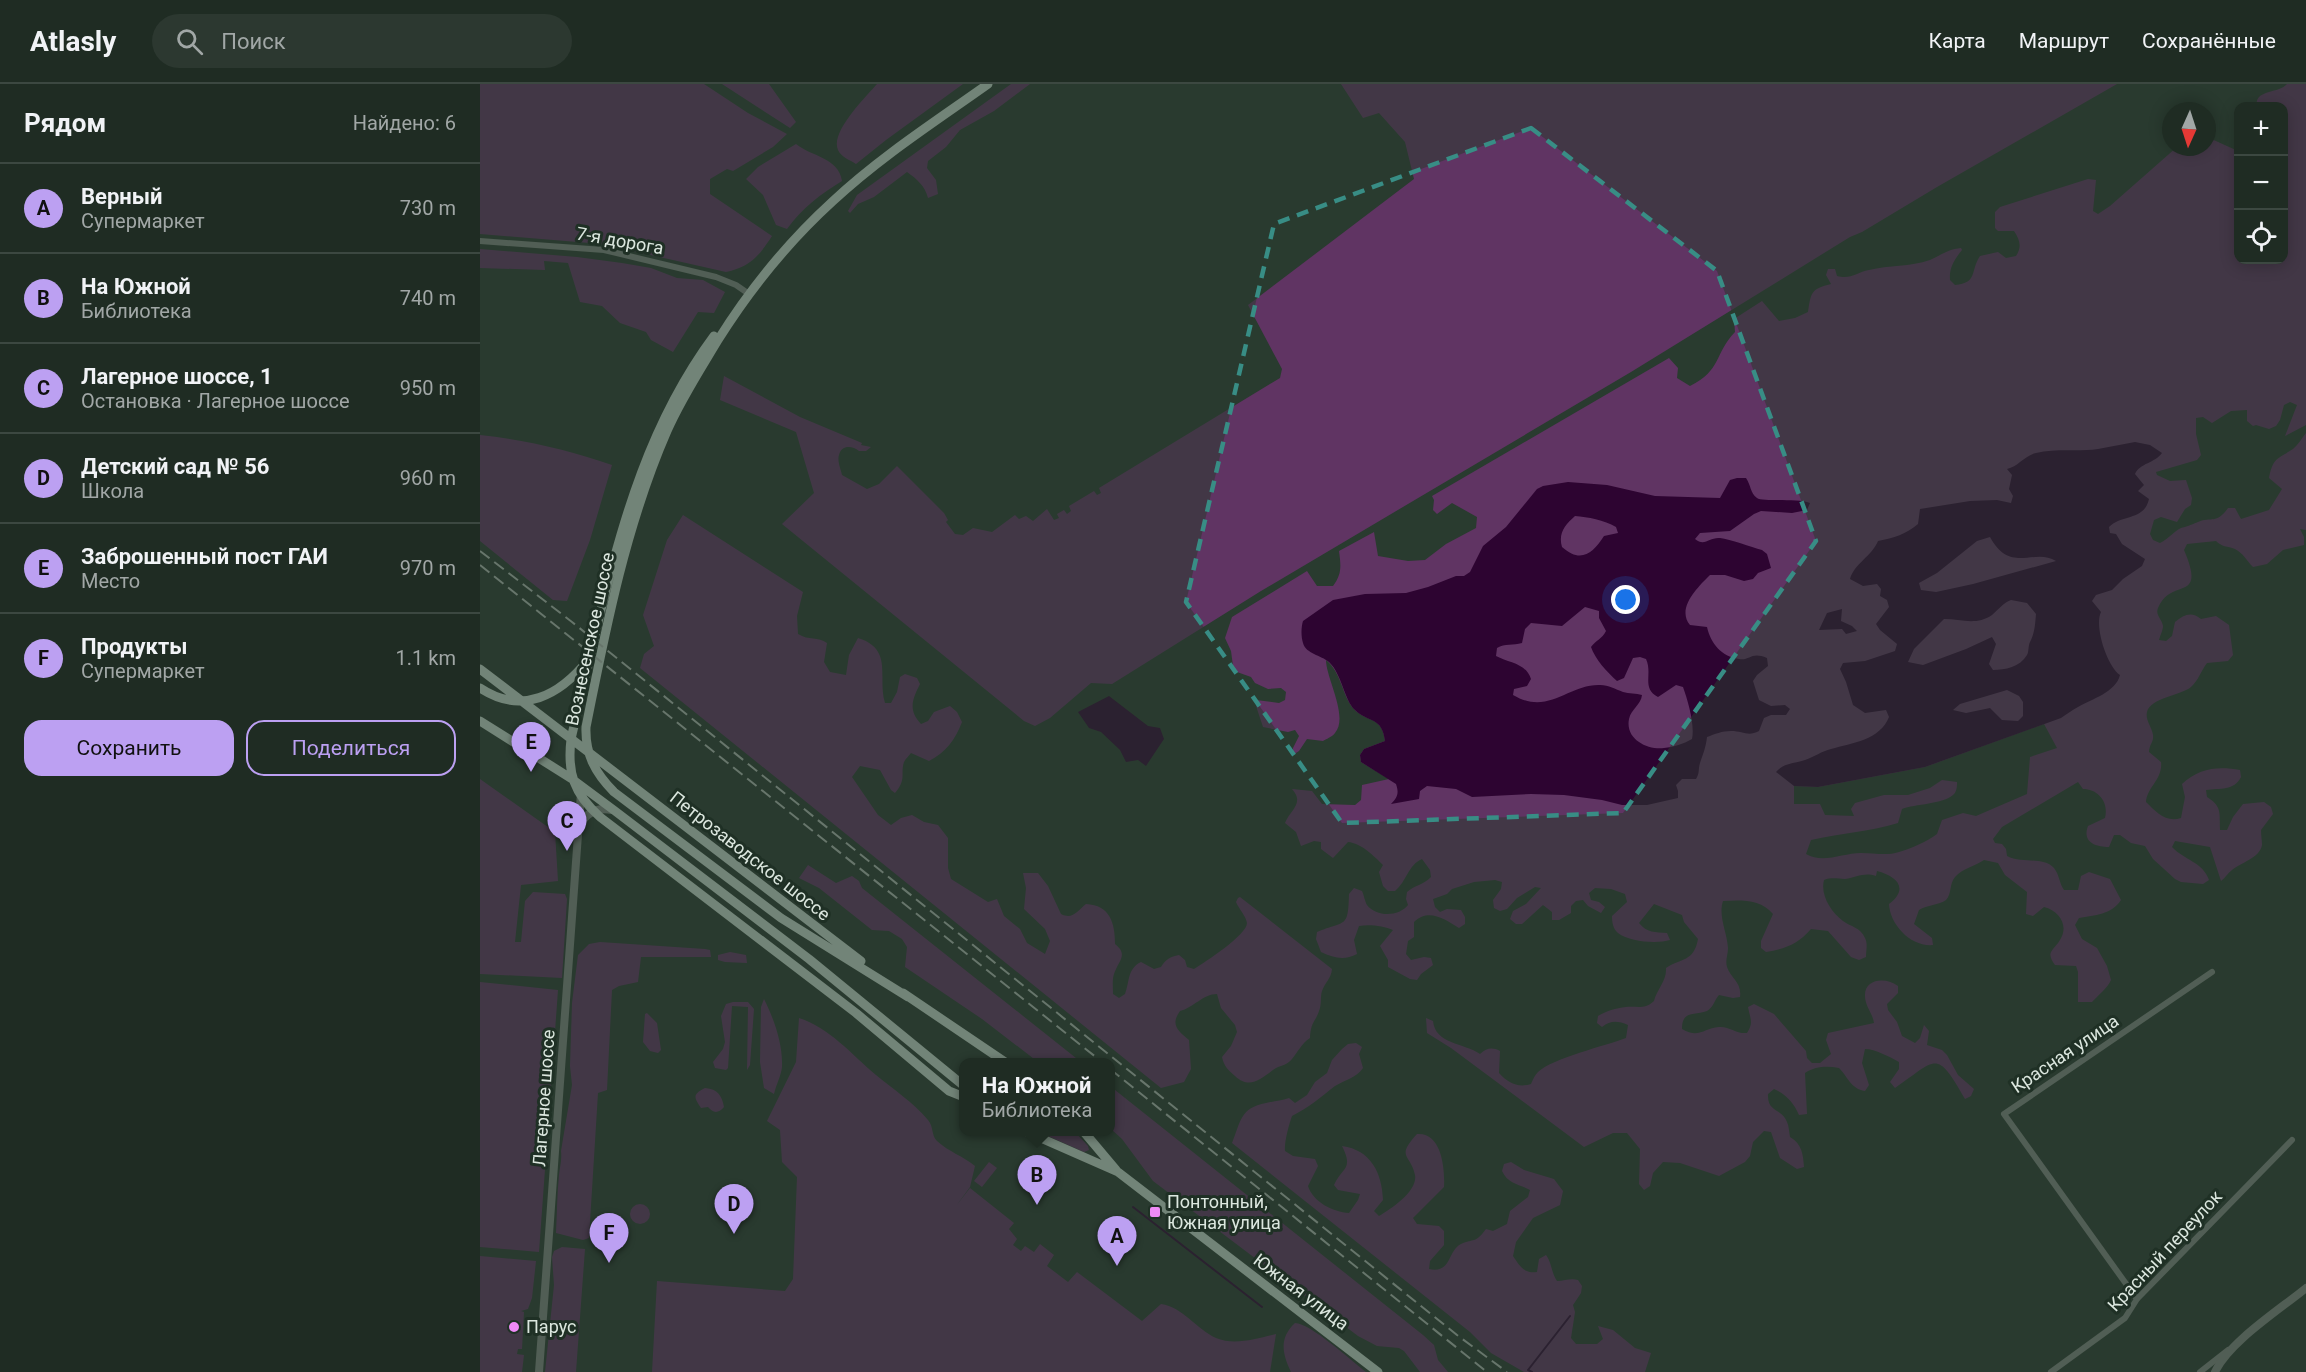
<!DOCTYPE html>
<html lang="ru">
<meta charset="utf-8">
<style>
body{margin:0;font-family:Roboto,sans-serif;background:#2c3830;color:#f1f3f6}
.controls{position:absolute;right:18px;top:18px;display:grid;overflow:hidden;border-radius:12px;box-shadow:0 3px 15px #0003}
.controls button{width:54px;height:54px;display:grid;place-items:center;padding:0;border:0;border-bottom:2px solid #3c4841;background:#1f2c23;color:#f1f3f6;font:30px sans-serif}
.compass{position:absolute;left:1682px;top:18px;width:54px;height:54px;border-radius:50%;background:#1f2c23;box-shadow:0 3px 15px #0003;rotate:183deg}
.you{position:absolute;left:1146px;top:516px;width:21px;height:21px;margin:-15px;border:4px solid #fff;border-radius:50%;background:#1a73e8;box-shadow:0 0 0 9px #1a73e833}
.badge{display:grid;place-items:center;width:39px;height:39px;border-radius:50%;background:#bca0f2;color:#111;font-size:20px;font-weight:700}
.pin{position:absolute;translate:-50% -50px;filter:drop-shadow(0 2px 3px #0008)}
.pin::after{content:'';position:absolute;top:32px;width:21px;height:18px;background:inherit;clip-path:polygon(0 0,100% 0,50% 100%)}
.popup{position:absolute;left:479px;top:974px;width:156px;height:78px;box-sizing:border-box;display:grid;place-content:center;border-radius:12px;background:#1f2c23;filter:drop-shadow(0 2px 4px #0005);font-size:20px;white-space:nowrap;color:#a1a7a6}
.popup b{font-size:22px;color:#f1f3f6}
.popup::after{content:'';position:absolute;left:50%;top:100%;margin-left:-12px;border:12px solid transparent;border-top-color:#1f2c23}
.list{margin:0;padding:0;list-style:none}
h2{display:flex;justify-content:space-between;align-items:center;height:78px;margin:0;padding:0 24px;font-size:26px}
h2 small{font-size:20px;font-weight:400;color:#a1a7a6}
.list li{display:grid;grid-template-columns:39px 1fr auto;gap:18px;align-items:center;box-sizing:border-box;height:90px;padding:0 24px;border-top:2px solid #3c4841}
.list b{display:block;font-size:22px;white-space:nowrap}
.list p{margin:0;font-size:20px;white-space:nowrap;color:#a1a7a6}
.list em{font-size:20px;font-style:normal;color:#a1a7a6}
.actions{display:flex;gap:12px;padding:18px 24px}
.actions a{flex:1;padding:14px 0;border:2px solid #bca0f2;border-radius:18px;text-align:center;font-size:21px;color:#bca0f2}
.actions .main{background:#bca0f2;color:#111}
.icon{flex:none;width:33px;height:33px;fill:none;stroke:currentColor;stroke-width:2;stroke-linecap:round;stroke-linejoin:round}
.map{position:relative;flex:none;width:1826px;height:1288px;overflow:hidden}
header{display:flex;align-items:center;gap:36px;box-sizing:border-box;height:84px;padding:0 30px;background:#1f2c23;border-bottom:2px solid #3c4841}
header strong{font-size:28px}
nav{display:flex;gap:33px;margin-inline-start:auto;font-size:21px}
.search{width:420px;height:54px;background:#2c3830;display:flex;align-items:center;gap:15px;box-sizing:border-box;padding:0 21px;border-radius:33px;color:#a1a7a6;font-size:22px}
main{display:flex}
aside{flex:1;background:#1f2c23}
.map>svg:first-child{display:block}
.green{fill:#603463;fill-rule:evenodd}
.water{fill:#2d0431;fill-rule:evenodd}
.lines{fill:none;stroke-linecap:round;stroke-linejoin:round}
.stream{stroke:#2d0431;stroke-width:2}
.minor{stroke:#808983;stroke-width:6}
.tertiary{stroke:#808983;stroke-width:8}
.primary{stroke:#caddd0;stroke-width:9}
.rail{stroke:#b1bdb4;stroke-width:2;stroke-dasharray:12 6;stroke-linecap:butt}
.marked{fill:none;stroke:#388d85;stroke-width:4.5;stroke-dasharray:12 8;stroke-linejoin:round}
.poi-dot{fill:#ef8bf6;stroke:#1f3025;stroke-width:2}
.labels{text-anchor:middle;stroke-width:6;stroke-linejoin:round;paint-order:stroke}
.street-label{font-size:18px;fill:#dce7df;stroke:#1f3025}
.poi-label{font-size:18px;fill:#dce7df;stroke:#1f3025;text-anchor:start}
</style>
<header>
<strong>Atlasly</strong>
<div class="search"><svg class="icon" aria-label="search" viewBox="0 0 24 24"><circle cx="10" cy="10" r="6"/><path d="M15 15l6 6"/></svg>Поиск</div>
<nav><a>Карта</a><a>Маршрут</a><a>Сохранённые</a></nav>
</header>
<main>
<aside>
<h2>Рядом<small>Найдено: 6</small></h2>
<ul class="list">
<li><span class="badge">A</span><div><b>Верный</b><p>Супермаркет</p></div><em>730 m</em></li>
<li><span class="badge">B</span><div><b>На Южной</b><p>Библиотека</p></div><em>740 m</em></li>
<li><span class="badge">C</span><div><b>Лагерное шоссе, 1</b><p>Остановка · Лагерное шоссе</p></div><em>950 m</em></li>
<li><span class="badge">D</span><div><b>Детский сад № 56</b><p>Школа</p></div><em>960 m</em></li>
<li><span class="badge">E</span><div><b>Заброшенный пост ГАИ</b><p>Место</p></div><em>970 m</em></li>
<li><span class="badge">F</span><div><b>Продукты</b><p>Супермаркет</p></div><em>1.1 km</em></li>
</ul>
<div class="actions"><a class="main">Сохранить</a><a>Поделиться</a></div>
</aside>
<div class="map">
<svg width="1826" height="1288" viewBox="0 0 1826 1288">
<rect width="100%" height="100%" fill="#293b2f"/>
<!-- green -->
<path class="green" d="M 0,0 L 224,0 L 268,29 L 307,50 L 293,63 L 253,87 L 247,85 L 230,95 L 230,110 L 292,152 C 279,172 270,183 246,188 L 122,160 L 0,150 Z
M 242,0 L 289,0 L 316,38 L 310,44 Z
M 397,0 L 483,0 L 406,56 L 376,80 C 370,76 361,73 358,66 C 350,48 385,14 397,0 Z
M 531,0 L 550,0 L 514,27 L 480,46 L 466,63 L 448,77 L 447,84 L 456,96 L 458,110 L 448,114 C 445,102 437,95 427,88 L 394,113 L 378,120 L 370,129 L 368,127 L 377,111 Z
M 861,0 L 1637,0 L 1457,103 L 1382,148 L 1370,153 L 1151,288 L 781,507 L 632,600 L 611,599 L 570,634 L 555,642 L 544,637 L 302,440 L 334,409 L 316,348 L 240,316 L 244,292 L 320,333 L 382,359 L 381,361 L 391,363 L 386,367 L 379,367 C 372,361 361,361 359,371 C 357,377 361,386 362,391 L 387,405 L 399,400 L 417,382 L 464,429 L 468,436 L 466,438 L 475,450 L 483,451 L 493,444 L 512,448 L 535,431 L 539,435 L 546,432 L 553,437 L 567,425 L 574,436 L 579,434 L 577,430 L 584,426 L 587,430 L 591,427 L 589,422 L 614,407 L 617,411 L 621,409 L 619,404 L 800,294 L 802,285 L 768,221 L 934,95 L 925,58 L 899,29 L 883,34 Z
M 1807,0 L 1826,0 L 1826,341 L 1805,352 L 1817,321 L 1810,318 L 1804,321 L 1800,336 L 1796,342 L 1789,345 L 1776,341 L 1773,342 L 1767,337 L 1767,326 L 1751,327 L 1732,339 L 1723,333 L 1716,334 L 1716,350 L 1721,371 L 1717,376 L 1676,388 L 1677,391 L 1690,397 L 1706,396 L 1712,414 L 1711,421 L 1705,425 L 1697,438 L 1681,433 L 1674,436 L 1670,450 L 1673,456 L 1680,459 C 1689,455 1696,444 1705,443 C 1711,441 1713,440 1718,438 C 1732,432 1736,441 1748,424 L 1755,424 L 1761,435 L 1789,426 L 1802,405 L 1789,394 C 1793,373 1798,375 1813,365 C 1818,361 1822,354 1826,349 L 1826,446 L 1820,445 L 1824,453 L 1824,461 L 1803,466 L 1787,480 L 1773,483 C 1767,477 1763,469 1755,465 C 1747,462 1742,463 1736,457 L 1707,460 L 1704,466 C 1727,520 1691,492 1678,524 C 1675,531 1682,535 1683,542 C 1683,546 1680,552 1679,556 L 1686,557 L 1692,552 L 1695,538 C 1704,531 1711,527 1721,535 L 1736,532 L 1749,541 L 1753,571 L 1748,577 L 1727,579 C 1721,587 1718,597 1711,603 C 1702,611 1670,614 1667,628 C 1665,636 1672,643 1673,651 C 1674,658 1669,661 1669,668 L 1681,678 C 1683,695 1667,703 1666,718 C 1676,728 1686,739 1701,734 L 1705,713 L 1702,700 C 1719,684 1738,682 1760,686 L 1761,693 C 1754,707 1740,704 1726,706 L 1727,713 C 1743,723 1739,730 1740,746 L 1747,746 L 1753,733 L 1763,720 L 1784,718 L 1791,723 L 1793,730 L 1781,746 C 1781,751 1782,757 1782,761 C 1780,774 1760,779 1752,786 C 1747,790 1746,793 1741,797 L 1730,763 L 1695,757 L 1692,763 C 1704,776 1723,778 1729,796 L 1723,800 L 1701,798 L 1695,795 L 1673,775 L 1665,762 L 1651,759 L 1640,751 L 1634,751 L 1629,763 C 1615,763 1602,758 1608,742 L 1625,734 C 1629,718 1618,705 1603,705 L 1598,698 L 1522,743 L 1513,755 L 1515,759 L 1522,760 L 1526,765 L 1527,772 C 1542,780 1563,772 1574,784 C 1580,792 1579,799 1584,806 L 1598,806 L 1601,792 L 1609,788 L 1630,795 L 1641,816 C 1631,831 1615,831 1599,834 L 1595,841 L 1602,855 L 1617,864 L 1627,882 L 1631,896 C 1627,905 1618,911 1612,918 L 1598,918 L 1598,888 L 1596,882 L 1575,881 C 1572,877 1569,872 1571,868 C 1573,864 1578,860 1580,856 C 1589,842 1580,827 1564,823 L 1553,832 L 1546,830 L 1547,808 L 1525,791 L 1518,779 L 1504,776 C 1494,783 1483,784 1475,793 C 1469,800 1472,810 1466,816 C 1459,821 1447,821 1439,826 L 1434,840 L 1452,854 L 1453,861 C 1431,863 1410,841 1409,820 C 1430,804 1416,792 1397,787 L 1396,792 C 1384,788 1377,793 1365,795 C 1358,795 1352,793 1344,796 C 1340,811 1351,828 1363,837 C 1371,843 1380,843 1385,854 C 1388,860 1386,866 1386,873 L 1379,876 L 1371,873 L 1348,847 L 1331,845 C 1318,860 1305,865 1286,868 L 1281,864 L 1281,857 L 1293,830 C 1281,815 1261,816 1243,817 C 1238,832 1247,848 1248,864 C 1248,871 1245,876 1247,883 C 1251,895 1262,898 1260,913 L 1253,914 L 1239,911 C 1235,915 1233,924 1227,927 C 1214,932 1202,926 1202,945 C 1219,955 1224,944 1239,943 C 1249,942 1256,950 1267,949 C 1274,939 1270,934 1268,923 L 1274,920 L 1294,930 L 1326,967 L 1327,974 L 1332,979 L 1340,979 L 1351,970 L 1346,956 L 1348,949 L 1394,939 C 1393,930 1385,922 1385,912 C 1384,894 1407,893 1418,902 L 1418,909 L 1407,920 L 1408,926 L 1417,938 L 1422,952 L 1435,959 L 1440,954 L 1444,941 L 1449,947 L 1447,961 L 1462,966 L 1467,971 L 1478,991 L 1494,1005 L 1491,1012 L 1485,1015 C 1456,964 1457,975 1415,1004 L 1410,998 L 1419,985 L 1419,978 C 1410,973 1395,965 1385,965 L 1382,979 L 1389,1001 L 1385,1007 C 1371,1005 1368,993 1359,984 C 1347,982 1336,982 1325,989 L 1327,1030 L 1319,1031 C 1314,1019 1306,1010 1294,1005 L 1288,1010 C 1287,1029 1302,1024 1307,1038 C 1309,1042 1309,1048 1310,1053 C 1322,1060 1323,1070 1324,1083 L 1317,1085 L 1300,1074 L 1291,1048 L 1284,1047 L 1273,1058 L 1270,1072 L 1265,1078 L 1239,1092 L 1200,1079 L 1183,1078 L 1173,1089 L 1170,1102 L 1164,1106 L 1159,1100 L 1160,1065 L 1147,1049 L 1133,1049 L 1104,1063 L 971,964 L 947,949 L 946,934 L 953,937 C 955,960 984,959 1000,970 C 1007,964 1012,963 1020,967 L 1019,989 C 1028,999 1038,1004 1051,1000 C 1053,995 1055,991 1058,988 C 1073,974 1125,962 1146,954 L 1148,941 C 1138,937 1131,936 1122,943 L 1117,939 L 1118,932 C 1126,927 1136,924 1146,923 C 1158,922 1164,926 1174,917 C 1177,905 1187,897 1186,884 C 1201,874 1214,878 1218,855 L 1204,838 L 1202,831 L 1174,820 L 1159,839 C 1167,849 1175,848 1187,849 L 1190,856 C 1177,860 1150,858 1138,849 C 1133,845 1132,838 1132,832 L 1147,818 L 1145,810 L 1131,805 L 1115,804 L 1109,809 L 1111,816 L 1119,818 L 1125,823 L 1121,829 L 1108,822 L 1103,816 L 1096,817 L 1091,822 L 1091,829 L 1079,836 L 1072,836 L 1072,828 L 1063,821 L 1042,840 L 1036,840 L 1030,835 L 1033,827 L 1046,820 L 1061,804 L 1055,803 L 1037,814 L 1027,825 L 1020,827 L 1014,824 L 1013,816 L 1021,805 L 1022,798 L 1015,796 L 994,798 L 972,805 L 967,810 L 953,815 L 955,823 L 960,828 L 967,825 L 981,826 L 985,833 L 985,840 L 979,844 C 964,835 949,824 934,838 L 934,853 L 928,857 L 926,870 L 931,876 L 944,873 L 951,874 L 953,881 L 941,890 L 937,896 L 930,895 L 908,883 L 908,876 L 900,862 L 913,846 C 904,842 889,840 879,842 L 874,856 L 877,870 C 864,877 854,874 841,868 L 836,855 L 837,848 C 866,836 868,845 869,810 L 874,804 L 882,807 C 884,811 885,818 887,821 C 897,834 920,832 928,821 L 926,815 L 927,808 C 935,801 943,801 951,793 L 950,786 L 942,775 C 928,781 927,797 915,807 L 908,807 L 903,802 L 899,788 L 903,781 C 894,772 881,759 868,758 L 853,774 L 841,765 L 841,758 L 834,757 L 821,762 L 816,748 L 805,739 C 810,726 825,719 812,705 L 832,707 L 842,720 L 875,721 L 881,716 L 882,701 L 909,695 L 881,678 L 880,671 L 884,665 L 905,657 C 902,631 887,639 874,625 C 862,612 862,589 846,576 C 846,594 869,633 855,649 C 852,653 846,655 843,657 L 827,655 L 819,667 L 813,671 L 813,664 L 819,652 L 815,646 L 808,648 L 783,643 L 776,622 L 776,616 L 799,619 L 805,616 L 806,608 L 801,604 L 788,605 L 775,599 L 771,593 L 757,588 L 753,582 L 751,567 L 745,554 L 752,533 L 827,487 L 837,502 L 853,502 C 862,490 861,482 859,467 L 894,448 L 898,472 L 928,477 L 945,476 L 966,460 L 996,444 L 997,433 L 972,419 L 957,430 L 953,426 L 954,416 L 952,412 L 1189,274 L 1198,284 L 1197,294 L 1210,302 C 1242,286 1234,270 1255,248 L 1254,235 L 1282,217 L 1299,237 L 1315,234 L 1328,228 C 1331,208 1331,205 1351,200 L 1346,191 L 1348,185 L 1355,185 L 1357,192 C 1371,196 1377,188 1389,186 C 1409,181 1430,183 1450,176 C 1461,171 1469,165 1481,164 L 1482,166 C 1474,176 1469,184 1470,196 L 1475,201 C 1498,199 1490,187 1500,172 L 1518,168 L 1526,174 L 1536,172 C 1542,163 1540,156 1534,147 L 1518,147 L 1515,144 L 1515,128 L 1520,123 L 1608,95 L 1616,96 L 1613,127 L 1618,130 L 1630,122 L 1697,63 L 1727,63 L 1727,53 L 1758,67 L 1758,176 L 1804,176 L 1804,22 L 1777,22 C 1774,5 1799,10 1807,0 ZM 1564,640 L 1577,664 L 1550,673 L 1547,710 L 1496,732 L 1483,729 L 1462,736 L 1457,750 C 1446,758 1432,764 1419,768 C 1407,772 1394,769 1381,769 C 1363,769 1343,780 1326,770 L 1331,756 C 1360,749 1389,748 1418,739 L 1422,725 C 1435,720 1463,720 1473,711 C 1477,708 1477,702 1477,698 L 1462,696 L 1450,704 L 1428,711 L 1404,711 L 1375,719 L 1371,725 L 1374,732 L 1345,731 L 1340,720 L 1314,720 L 1314,702 L 1338,703 L 1445,683 Z
M 316,60 C 332,73 358,73 362,97 C 341,110 322,124 307,145 L 296,141 L 283,111 L 266,95 L 278,83 Z
M 0,165 L 97,173 L 142,179 L 171,184 L 197,194 L 223,196 L 245,208 L 234,229 L 218,228 L 193,268 L 171,256 L 166,248 L 140,239 L 122,222 L 100,218 L 88,179 L 64,177 L 65,186 L 0,184 Z
M 0,351 C 46,356 89,366 132,381 L 110,456 L 87,517 L 73,516 L 0,457 Z
M 203,431 L 323,508 L 317,532 L 318,550 C 329,557 338,552 347,559 L 344,578 L 350,588 L 366,591 L 369,571 L 378,554 C 414,565 397,594 405,619 L 411,619 L 417,608 L 420,593 L 425,590 L 437,594 L 440,600 C 432,616 428,626 441,640 L 448,637 L 454,628 L 470,622 L 477,628 L 482,638 C 475,656 466,668 449,677 L 431,669 C 429,672 426,674 424,678 C 420,690 427,695 415,709 L 411,706 L 400,686 L 380,682 L 372,693 L 398,731 L 411,741 L 421,734 L 432,731 L 444,738 L 458,741 L 468,754 L 468,784 L 471,795 L 508,818 L 517,815 L 524,832 L 540,845 L 547,859 L 565,870 L 570,857 L 565,845 L 544,825 L 546,804 L 543,789 L 558,789 L 568,802 L 581,830 C 593,836 597,827 606,820 C 630,821 635,839 635,860 C 649,871 638,877 634,890 C 632,896 633,904 633,910 L 639,914 L 645,910 C 650,897 647,885 661,878 L 674,885 L 681,883 C 686,875 690,873 699,871 L 705,876 L 707,883 L 714,885 C 725,878 767,851 767,839 C 766,832 759,825 756,818 L 758,814 L 760,813 L 852,885 C 851,895 845,898 842,907 C 840,913 842,920 839,927 C 835,939 831,937 830,954 C 821,960 818,968 812,975 C 807,981 802,981 796,984 C 782,993 771,1007 755,992 C 748,986 744,982 742,973 L 751,962 L 757,948 L 755,941 L 741,924 L 737,910 C 723,910 713,924 700,927 C 690,941 698,947 709,956 L 711,985 L 704,998 L 681,1004 L 160,584 L 164,570 L 174,562 L 163,531 L 187,456 Z
M 0,695 L 75,748 L 78,797 L 41,801 L 35,858 L 41,858 L 45,817 L 53,808 L 85,810 L 87,815 L 82,894 L 0,890 Z
M 328,781 L 356,799 L 372,792 L 379,797 L 382,804 L 601,978 L 558,978 L 502,935 L 425,883 L 427,863 L 422,855 L 409,847 L 392,846 L 339,804 L 319,794 Z
M 120,858 L 225,865 L 230,866 L 231,873 L 161,873 L 158,898 L 139,902 L 132,906 L 127,1006 L 118,1009 L 109,1154 L 103,1156 L 76,1149 C 77,1130 77,1110 79,1091 C 80,1082 82,1076 81,1067 L 92,1001 L 90,982 L 92,919 L 98,871 L 109,860 Z
M 250,868 L 266,871 L 267,879 L 245,878 L 238,876 L 238,871 Z
M 0,898 L 78,906 L 59,1168 L 0,1163 Z
M 284,915 C 294,935 303,960 302,983 C 301,992 296,1001 294,1010 L 284,1004 L 280,978 L 281,923 Z
M 253,918 L 268,918 L 274,925 L 270,981 L 267,986 L 268,923 L 252,922 L 248,984 L 246,986 L 235,984 L 233,978 L 243,965 L 245,958 L 241,932 L 246,920 Z
M 167,929 L 177,939 L 181,966 L 178,969 L 170,967 L 163,958 L 165,930 Z
M 319,934 C 350,944 371,970 396,991 C 414,1006 433,1018 448,1036 C 454,1043 451,1051 457,1057 C 469,1068 483,1072 495,1082 L 490,1103 L 476,1122 L 490,1104 L 534,1139 L 529,1145 L 537,1155 L 533,1161 L 541,1167 L 545,1162 L 554,1168 L 560,1160 L 574,1171 L 567,1182 L 588,1198 L 597,1188 L 662,1237 L 681,1220 C 703,1223 716,1245 736,1254 C 755,1262 778,1254 796,1250 L 790,1288 L 172,1288 L 177,1197 L 305,1207 L 313,1195 L 317,1093 L 302,1078 L 300,1046 L 287,1037 L 316,978 Z
M 876,959 L 882,963 L 879,970 L 883,984 C 876,994 865,996 855,1002 C 841,1013 828,1024 812,1032 C 809,1040 804,1059 805,1067 L 813,1072 L 835,1075 L 838,1082 L 828,1102 C 833,1118 853,1128 869,1129 L 878,1116 L 880,1110 L 858,1106 L 854,1101 C 862,1083 874,1086 862,1062 C 891,1066 902,1089 903,1116 L 894,1127 L 899,1132 C 911,1125 938,1107 935,1091 C 931,1070 915,1074 937,1050 C 962,1048 965,1085 964,1103 L 933,1134 L 937,1140 L 959,1142 L 964,1147 L 964,1161 L 950,1177 L 949,1185 C 972,1190 967,1167 981,1160 C 994,1154 995,1160 1006,1145 L 1013,1147 L 1027,1140 L 1030,1127 L 1048,1113 L 1050,1106 C 1039,1100 1028,1100 1022,1087 L 1024,1080 L 1031,1078 L 1044,1086 L 1074,1095 L 1083,1107 L 1080,1121 L 1053,1134 L 1036,1158 L 1033,1172 C 1039,1181 1044,1190 1057,1188 L 1059,1175 L 1066,1171 C 1072,1179 1071,1188 1077,1197 C 1085,1197 1090,1194 1098,1196 L 1102,1202 L 1101,1209 L 1093,1221 L 1095,1228 L 1091,1254 L 1096,1260 L 1117,1260 L 1123,1255 L 1118,1242 L 1133,1246 L 1155,1264 L 1171,1269 L 1165,1288 L 1044,1288 L 1011,1269 L 990,1248 L 752,1059 C 761,1037 760,1024 786,1019 C 794,1017 801,1017 809,1014 L 815,1019 L 827,1011 L 835,998 L 847,989 L 852,976 L 862,965 L 868,960 Z
M 630,1002 L 943,1251 L 954,1261 L 958,1276 L 968,1288 L 940,1288 L 924,1267 L 919,1264 L 897,1262 L 878,1252 L 673,1097 L 642,1055 L 631,1045 Z
M 225,1004 C 238,1005 242,1012 244,1023 C 238,1030 233,1029 228,1023 L 221,1024 C 215,1014 211,1011 225,1004 Z
M 559,1048 L 595,1048 L 608,1062 L 609,1066 L 604,1068 Z
M 509,1078 L 517,1084 L 502,1103 L 494,1097 Z
M150 1130a10 10 0 1 1 20 0a10 10 0 1 1-20 0Z
M 82,1163 L 105,1165 L 96,1288 L 65,1288 L 74,1201 L 72,1173 L 74,1167 Z
M 0,1172 L 56,1177 L 52,1214 L 48,1225 L 41,1227 L 44,1228 L 42,1265 L 38,1265 L 37,1270 L 44,1271 L 42,1288 L 0,1288 Z
M 815,1239 C 830,1239 872,1277 886,1288 L 811,1288 C 802,1269 799,1254 815,1239 Z"/>
<!-- water -->
<path class="water" d="M 1655,358 L 1670,361 L 1682,369 C 1675,379 1660,379 1655,390 L 1664,401 L 1658,407 L 1669,415 C 1664,437 1642,430 1629,443 L 1630,449 L 1636,450 L 1642,460 L 1665,475 L 1662,482 L 1643,495 L 1632,506 L 1616,511 L 1612,517 L 1621,528 C 1614,542 1627,582 1640,591 C 1636,608 1612,615 1598,623 C 1592,626 1587,630 1581,634 L 1445,683 L 1338,703 L 1314,702 L 1296,688 C 1305,678 1314,680 1325,676 C 1334,673 1342,667 1351,665 C 1372,659 1400,656 1409,633 L 1406,626 L 1385,629 L 1373,621 L 1366,598 L 1360,585 L 1363,579 L 1385,577 L 1415,567 L 1417,560 L 1400,546 L 1396,540 L 1409,523 L 1407,516 L 1400,512 L 1401,505 L 1397,500 L 1383,502 L 1370,495 C 1374,480 1392,472 1398,457 C 1414,454 1426,450 1438,440 L 1440,425 L 1490,417 L 1517,416 L 1531,419 L 1533,412 L 1529,405 L 1532,391 L 1527,385 C 1538,383 1544,372 1556,369 C 1576,364 1598,368 1618,365 C 1630,363 1643,360 1655,358 ZM 1510,453 C 1531,491 1554,463 1576,477 L 1493,500 L 1456,508 L 1441,506 L 1439,499 L 1457,489 L 1497,457 ZM 1531,516 L 1547,519 L 1556,530 C 1555,541 1555,548 1550,558 C 1548,562 1549,568 1547,571 C 1540,583 1525,586 1513,586 L 1509,580 L 1516,560 L 1512,553 L 1486,565 L 1443,581 L 1428,578 L 1434,565 L 1464,535 C 1481,535 1496,542 1512,531 C 1519,525 1523,519 1531,516 ZM 1527,606 L 1539,612 L 1543,618 L 1543,632 L 1538,637 L 1522,636 L 1510,624 L 1486,629 L 1473,626 L 1480,620 Z
M 1257,394 L 1266,394 C 1271,401 1270,409 1277,414 C 1282,418 1316,414 1330,419 L 1327,426 L 1312,429 L 1281,427 L 1274,430 L 1250,447 L 1220,449 L 1215,455 C 1225,463 1229,453 1240,454 C 1250,455 1271,463 1282,466 L 1287,470 L 1291,484 L 1278,489 L 1273,495 L 1264,497 L 1245,491 L 1230,491 C 1218,503 1196,524 1210,541 L 1227,543 C 1231,560 1241,572 1259,575 C 1270,577 1271,567 1287,574 L 1288,582 L 1277,591 L 1273,597 L 1279,616 L 1291,622 L 1305,621 L 1310,625 L 1306,631 L 1291,631 L 1284,634 L 1279,647 C 1268,653 1263,647 1251,647 C 1242,647 1235,650 1227,653 C 1226,663 1223,670 1220,679 C 1218,685 1220,689 1216,695 L 1202,695 L 1196,701 L 1198,707 L 1198,714 L 1167,721 L 1142,721 L 1122,716 L 1084,711 L 1051,710 L 992,713 L 976,705 L 947,702 L 940,707 L 939,715 L 911,720 C 918,713 919,709 916,700 L 881,678 L 880,671 L 884,665 L 905,657 C 902,632 888,639 875,626 C 864,616 862,590 849,578 C 841,571 826,570 823,559 C 821,553 821,543 823,537 L 853,516 L 885,510 L 926,509 L 948,503 L 976,492 L 984,492 L 990,488 L 1003,462 L 1026,443 L 1057,405 L 1063,402 L 1088,398 L 1127,401 L 1175,412 L 1240,414 L 1250,396 ZM 1095,432 C 1108,433 1124,436 1136,443 L 1138,449 L 1124,452 C 1113,469 1101,480 1082,463 C 1078,449 1085,441 1095,432 ZM 1105,523 L 1119,527 L 1119,534 L 1126,547 C 1122,555 1116,556 1111,563 C 1115,575 1127,588 1137,597 L 1144,594 L 1153,574 L 1160,573 L 1166,575 C 1173,590 1161,604 1178,613 L 1196,601 L 1203,603 C 1208,617 1215,641 1212,655 C 1203,660 1194,663 1184,664 C 1167,666 1145,655 1149,635 C 1151,625 1161,621 1162,611 C 1156,609 1149,610 1143,608 C 1135,605 1129,601 1120,601 C 1088,600 1069,632 1033,611 L 1034,605 L 1047,602 L 1051,595 C 1046,579 1029,579 1016,572 L 1017,564 C 1025,559 1033,562 1042,559 L 1045,545 L 1051,539 L 1082,542 Z
M 1362,525 L 1361,537 L 1372,542 L 1377,547 L 1366,550 L 1362,545 L 1339,546 L 1347,529 Z
M 629,612 L 668,642 L 680,644 L 684,655 L 666,682 L 658,676 L 646,678 L 640,666 L 621,648 L 609,644 L 598,628 Z"/>
<g class="lines">
<!-- stream -->
<path class="stream" d="M 653,1123 L 782,1223
M 1052,1288 L 1048,1286 L 1090,1232"/>
<!-- minor -->
<path class="minor" d="M 0,157 L 124,166 L 236,193 L 256,201 L 269,210
M 1657,1215 L 1524,1030 L 1732,888
M 1571,1288 L 1645,1234 L 1657,1215 L 1812,1056
M 1720,1288 L 1748,1266"/>
<!-- tertiary -->
<path class="tertiary" d="M 100,741 C 107,728 118,723 132,726
M 59,1288 L 101,709
M 1735,1288 C 1749,1258 1799,1226 1826,1204"/>
<!-- primary -->
<path class="primary" d="M 234,252 C 171,337 142,437 118,538 C 109,577 100,616 91,655 C 87,689 94,710 120,733 L 376,929 L 469,1007 L 484,1013
M 0,585 L 381,877
M 0,604 C 42,632 80,611 108,576
M 0,637 L 92,695 L 135,727 L 329,875 L 484,1002
M 423,909 L 525,978
M 428,913 L 301,834 L 134,708 C 115,689 105,670 106,643 C 126,543 146,441 187,347 C 201,315 220,286 238,256 C 270,205 308,158 353,117 C 400,73 456,37 508,0
M 547,1048 L 638,1088 L 898,1288
M 604,1048 L 636,1086"/>
<!-- rail -->
<path class="rail" d="M 0,467 L 92,538 L 977,1251 L 1027,1288
M 0,481 L 622,978
M 630,985 L 1007,1288"/>
</g>
<!-- marked area -->
<path d="M0 0H1826V1288H0ZM 1051,44 L 1237,187 L 1336,457 L 1143,729 L 862,739 L 706,518 L 794,140 Z" fill="#293b2f" fill-opacity=".55" fill-rule="evenodd"/>
<path class="marked" d="M 1051,44 L 1237,187 L 1336,457 L 1143,729 L 862,739 L 706,518 L 794,140 Z"/>
<!-- markers -->
<g class="poi-dot">
<rect x="669" y="1122" width="12" height="12" rx="3"/>
<circle cx="34" cy="1243" r="6"/>
</g>
<g class="labels">
<!-- street labels -->
<g class="street-label">
<text transform="translate(140 157) rotate(10)" y="6">7-я дорога</text>
<text transform="translate(110 555) rotate(-78)" y="6">Вознесенское шоссе</text>
<text transform="translate(270 772) rotate(38)" y="6">Петрозаводское шоссе</text>
<text transform="translate(1585 970) rotate(-34)" y="6">Красная улица</text>
<text transform="translate(64 1014) rotate(-86)" y="6">Лагерное шоссе</text>
<text transform="translate(1685 1167) rotate(-47)" y="6">Красный переулок</text>
<text transform="translate(821 1208) rotate(37)" y="6">Южная улица</text>
</g>
<!-- poi labels -->
<g class="poi-label">
<text x="687" y="1124">Понтонный,<tspan x="687" dy="21">Южная улица</tspan></text>
<text x="46" y="1249">Парус</text>
</g>
</g>
</svg>
<div class="controls">
<button>+</button>
<button>−</button>
<button><svg class="icon" aria-label="locate" viewBox="0 0 24 24"><circle cx="12" cy="12" r="6"/><path d="M12 2v4M12 18v4M2 12h4M18 12h4"/></svg></button>
</div>
<svg class="compass" viewBox="-18 -18 36 36"><path d="M0-13l5 13h-10z" fill="#e53935"/><path d="M0 13l5-13h-10z" fill="#a1a7a6"/></svg>
<div class="you"></div>
<div class="pin badge" style="left:637px;top:1182px">A</div>
<div class="pin badge" style="left:557px;top:1121px">B</div>
<div class="popup"><b>На Южной</b>Библиотека</div>
<div class="pin badge" style="left:87px;top:767px">C</div>
<div class="pin badge" style="left:254px;top:1150px">D</div>
<div class="pin badge" style="left:51px;top:688px">E</div>
<div class="pin badge" style="left:129px;top:1179px">F</div>
</div>
</main>
